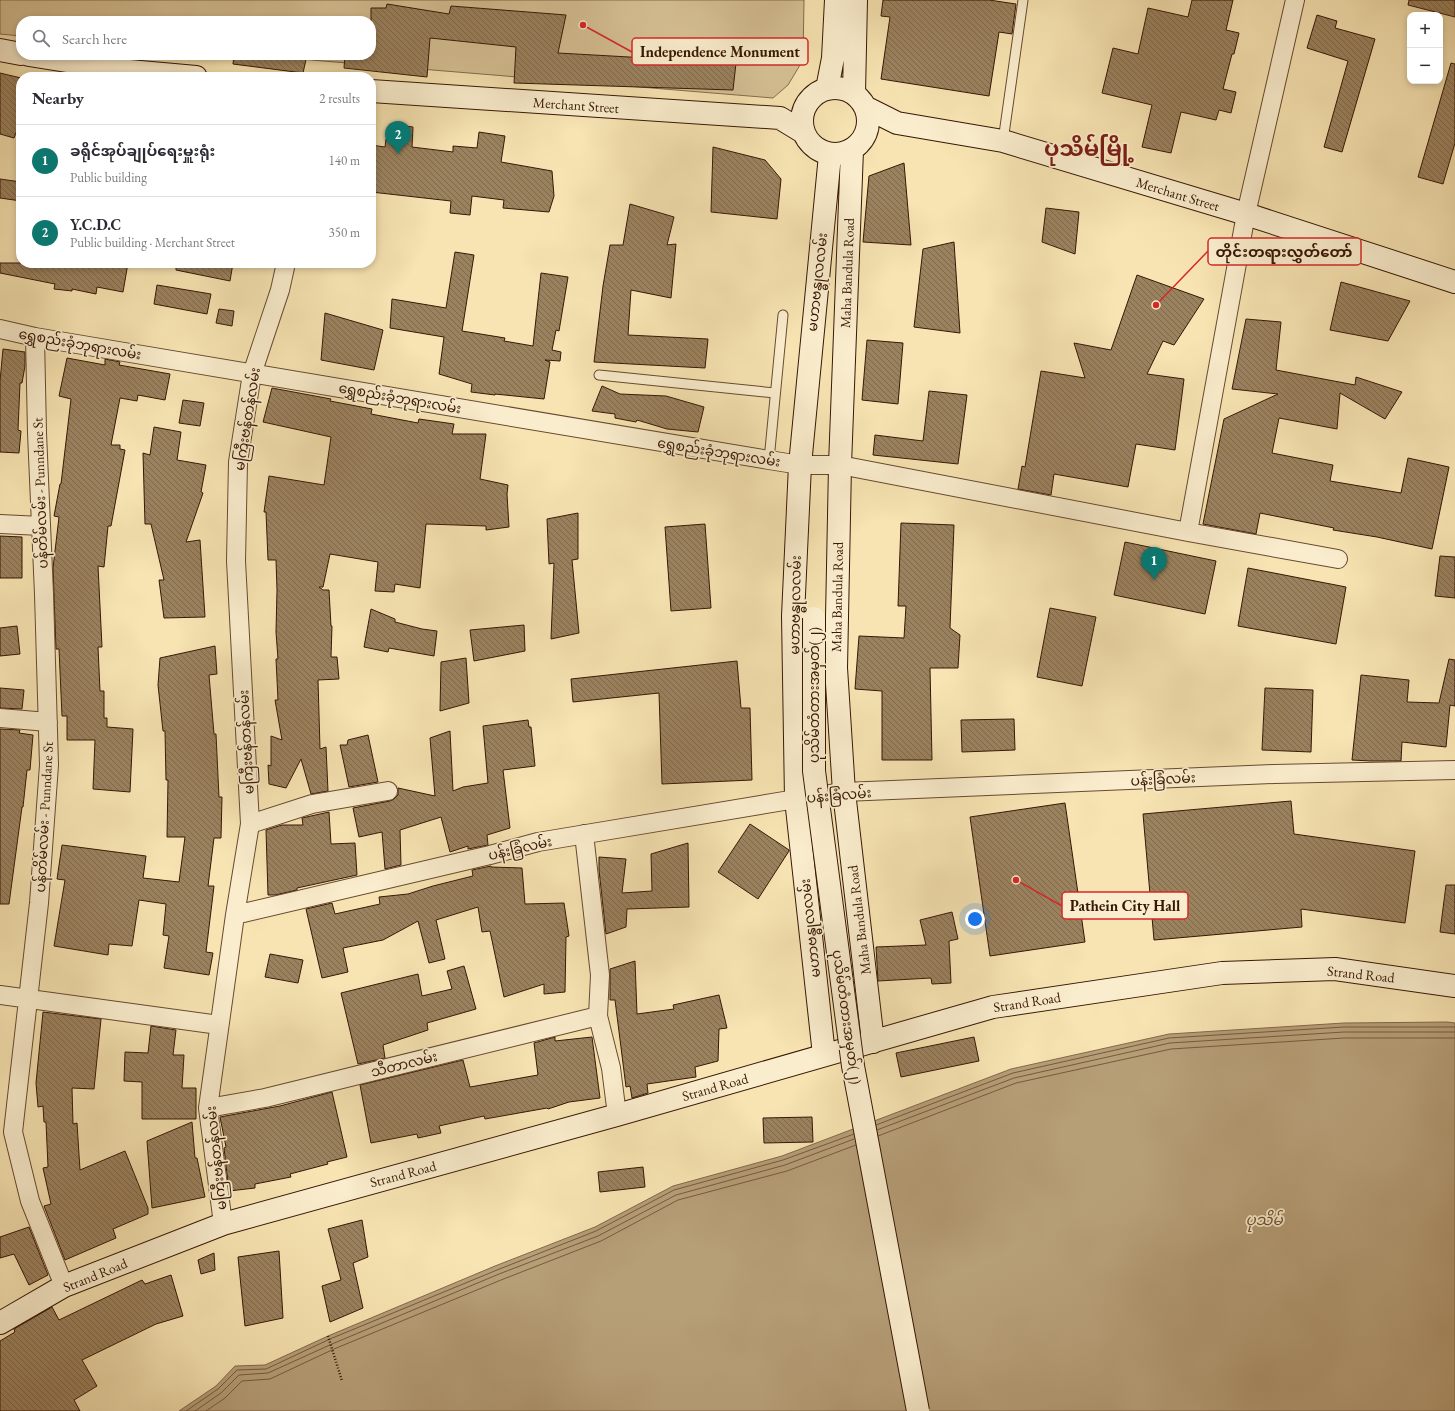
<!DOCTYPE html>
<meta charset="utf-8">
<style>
body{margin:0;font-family:"EB Garamond","Noto Sans Myanmar",serif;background:#f2f2f3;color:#2b2b33}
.controls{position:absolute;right:12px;top:12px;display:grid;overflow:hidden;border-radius:8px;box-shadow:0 2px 6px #0003}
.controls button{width:36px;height:36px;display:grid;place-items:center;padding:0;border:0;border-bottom:1px solid #e1e1e2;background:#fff;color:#2b2b33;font:20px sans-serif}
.you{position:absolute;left:975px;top:919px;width:14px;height:14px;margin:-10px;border:3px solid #fff;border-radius:50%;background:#1a73e8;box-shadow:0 0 0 6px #1a73e833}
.badge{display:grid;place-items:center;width:26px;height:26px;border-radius:50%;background:#0f766e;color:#fff;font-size:13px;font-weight:700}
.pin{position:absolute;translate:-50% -33px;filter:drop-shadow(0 1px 2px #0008)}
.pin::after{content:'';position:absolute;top:21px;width:14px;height:12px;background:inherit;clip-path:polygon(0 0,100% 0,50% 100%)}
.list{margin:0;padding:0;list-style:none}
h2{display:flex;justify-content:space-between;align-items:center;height:52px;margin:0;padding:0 16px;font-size:17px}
h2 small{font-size:13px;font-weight:400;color:#7c7c81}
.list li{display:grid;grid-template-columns:26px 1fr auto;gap:12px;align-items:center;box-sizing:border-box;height:72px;padding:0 16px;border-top:1px solid #e1e1e2}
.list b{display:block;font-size:15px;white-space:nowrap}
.list p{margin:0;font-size:13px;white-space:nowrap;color:#7c7c81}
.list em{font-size:13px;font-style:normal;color:#7c7c81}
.icon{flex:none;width:22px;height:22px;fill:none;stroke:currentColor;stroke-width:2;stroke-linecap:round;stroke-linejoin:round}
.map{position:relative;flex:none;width:1455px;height:1411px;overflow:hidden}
.search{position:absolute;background:#fff;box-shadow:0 2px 6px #0003;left:16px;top:16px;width:360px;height:44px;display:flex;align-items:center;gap:10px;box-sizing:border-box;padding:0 14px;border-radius:16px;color:#7c7c81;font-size:15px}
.panel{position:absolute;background:#fff;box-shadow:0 2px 6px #0003;left:16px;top:72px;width:360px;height:196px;border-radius:16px}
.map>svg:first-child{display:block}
.pitch{fill:#d6c195;stroke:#866c4d}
.water{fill:#b69e77;stroke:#836849}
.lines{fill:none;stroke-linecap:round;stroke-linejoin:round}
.shore{stroke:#765a3e;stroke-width:1}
.building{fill:url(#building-back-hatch);stroke:#371705}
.lane-casing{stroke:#674a30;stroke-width:11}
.street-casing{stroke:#674a30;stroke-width:20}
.secondary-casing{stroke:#371705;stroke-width:24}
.path{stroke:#371705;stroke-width:2.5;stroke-dasharray:1 2;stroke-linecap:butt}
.lane{stroke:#faedcd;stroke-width:9}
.street{stroke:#faedcd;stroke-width:18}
.secondary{stroke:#faedcd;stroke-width:22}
.secondary-bridge-casing{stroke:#371705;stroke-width:24;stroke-linecap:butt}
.secondary-bridge{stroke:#faedcd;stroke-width:22}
.labels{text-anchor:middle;stroke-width:3.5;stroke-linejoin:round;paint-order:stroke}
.street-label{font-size:14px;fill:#371705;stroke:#faedcd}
.water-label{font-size:15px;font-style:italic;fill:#6a4d33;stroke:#faedcd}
.town-label{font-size:22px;font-weight:bold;fill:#7a1f14;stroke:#faedcd}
.leader{fill:none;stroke:#d62828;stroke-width:1.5}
.callout-dot{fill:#d62828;stroke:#faedcd;stroke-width:1.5}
.callout{fill:#faedcd;stroke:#d62828;stroke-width:1.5}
.callout-label{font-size:15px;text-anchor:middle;font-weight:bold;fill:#371705}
</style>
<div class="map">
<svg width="1455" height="1411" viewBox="0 0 1455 1411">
<defs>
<pattern id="building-back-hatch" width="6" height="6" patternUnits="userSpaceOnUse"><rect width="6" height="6" fill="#9b825f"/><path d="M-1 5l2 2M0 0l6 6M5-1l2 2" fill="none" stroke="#7f694c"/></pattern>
</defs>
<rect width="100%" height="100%" fill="#f7e4b2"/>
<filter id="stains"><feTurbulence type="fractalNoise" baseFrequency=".005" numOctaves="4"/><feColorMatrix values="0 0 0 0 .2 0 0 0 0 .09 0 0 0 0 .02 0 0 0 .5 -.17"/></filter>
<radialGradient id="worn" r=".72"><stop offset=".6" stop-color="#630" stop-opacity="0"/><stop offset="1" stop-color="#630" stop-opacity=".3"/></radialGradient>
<!-- pitch -->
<path class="pitch" d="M 0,0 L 804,0 L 803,60 L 788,85 L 773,98 L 250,55 L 371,55 L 371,21 L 21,21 L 21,36 L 0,34 Z"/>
<!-- water -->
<path class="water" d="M 1447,1022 L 1455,1023 L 1455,1411 L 179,1411 L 216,1386 L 235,1366 L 265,1365 L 328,1336 L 495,1266 L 595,1227 L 673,1186 L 782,1156 L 1011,1069 L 1169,1034 L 1344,1023 Z"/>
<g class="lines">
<!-- shore -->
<path class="shore" d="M 876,1125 L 1013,1073 L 1169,1038 L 1344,1027 L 1455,1027
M 877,1130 L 1014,1078 L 1170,1043 L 1344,1032 L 1455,1032
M 878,1136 L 1016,1083 L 1171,1049 L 1344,1038 L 1455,1038
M 186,1411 L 218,1389 L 237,1370 L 266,1369 L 330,1339 L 497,1270 L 596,1231 L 674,1190 L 783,1160 L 854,1134
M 195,1411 L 221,1393 L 239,1375 L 268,1373 L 332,1344 L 499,1274 L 598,1236 L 676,1195 L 785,1165 L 854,1139
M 206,1411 L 225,1398 L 242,1381 L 270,1379 L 334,1349 L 501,1280 L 601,1241 L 678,1200 L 787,1171 L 856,1145"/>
</g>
<!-- building -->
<path class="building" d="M 883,0 L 989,0 L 1016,4 L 1012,34 L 999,32 L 989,96 L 881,79 L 890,17 L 881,16 Z
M 1192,0 L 1233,0 L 1226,30 L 1239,33 L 1234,54 L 1232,54 L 1223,89 L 1236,92 L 1231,113 L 1219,110 L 1216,120 L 1181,112 L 1171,153 L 1142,147 L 1152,105 L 1102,93 L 1113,48 L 1138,54 L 1148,8 L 1188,17 Z
M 1409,0 L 1455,0 L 1455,17 L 1408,5 Z
M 387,4 L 449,14 L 451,6 L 566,15 L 558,53 L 736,63 L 733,90 L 514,83 L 516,47 L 430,38 L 427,77 L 344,68 L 345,55 L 371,55 L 371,8 L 386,8 Z
M 1317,15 L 1337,21 L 1335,28 L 1375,39 L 1342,152 L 1324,147 L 1348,61 L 1307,48 Z
M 234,55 L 307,55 L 303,73 L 233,64 Z
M 1451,63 L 1455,64 L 1455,143 L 1443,184 L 1418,177 Z
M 0,73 L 21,78 L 21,120 L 14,138 L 0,134 Z
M 390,124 L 413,127 L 412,147 L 453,152 L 453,146 L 477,148 L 479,132 L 505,136 L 501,162 L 552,171 L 554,196 L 549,212 L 503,208 L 504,200 L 472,196 L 470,215 L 450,213 L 451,201 L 371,192 L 371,145 L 385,147 L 386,139 L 388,139 Z
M 713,147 L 765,160 L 781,179 L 777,219 L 711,212 Z
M 904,163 L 911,245 L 863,242 L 869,176 Z
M 0,179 L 21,182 L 21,201 L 0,198 Z
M 630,204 L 674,217 L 667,245 L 676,244 L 671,298 L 631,290 L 628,335 L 708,339 L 705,368 L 594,362 L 603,286 L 610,245 L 623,245 Z
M 1046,208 L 1079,212 L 1075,254 L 1042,242 Z
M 954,242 L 960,333 L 914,327 L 923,249 Z
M 455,252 L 474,255 L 462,331 L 505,338 L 504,341 L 533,346 L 541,273 L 568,277 L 559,331 L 556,330 L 552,350 L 561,352 L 560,361 L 545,360 L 550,362 L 544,399 L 495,394 L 495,395 L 471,392 L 472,384 L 439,374 L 444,337 L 390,328 L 392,299 L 446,308 Z
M 0,263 L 65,263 L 82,266 L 83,263 L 128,263 L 123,292 L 97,287 L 96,294 L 72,289 L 72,291 L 54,289 L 55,284 L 0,273 Z
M 176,263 L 233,263 L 230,281 L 176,270 Z
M 1137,275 L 1204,299 L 1174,345 L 1163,341 L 1147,374 L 1184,379 L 1175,450 L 1136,444 L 1128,487 L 1054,474 L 1051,495 L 1018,489 L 1022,466 L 1025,467 L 1041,371 L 1085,378 L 1074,343 L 1111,350 Z
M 1341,282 L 1410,301 L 1388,341 L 1330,330 Z
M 157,285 L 211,294 L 207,314 L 154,304 Z
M 219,309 L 234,311 L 232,326 L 216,323 Z
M 325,313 L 383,330 L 374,370 L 321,360 Z
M 1246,319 L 1281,322 L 1276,370 L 1355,385 L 1356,377 L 1402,392 L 1385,419 L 1340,393 L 1337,429 L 1279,418 L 1272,453 L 1333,465 L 1330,481 L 1401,493 L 1408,458 L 1449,467 L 1432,549 L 1377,537 L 1333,530 L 1334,528 L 1260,513 L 1256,534 L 1203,524 L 1224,419 L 1278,394 L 1232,389 Z
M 867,340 L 903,343 L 898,404 L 862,400 Z
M 3,349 L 25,352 L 25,366 L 22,383 L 20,383 L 18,430 L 21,431 L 19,453 L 0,452 L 0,381 Z
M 67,358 L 105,365 L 105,359 L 120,362 L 119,365 L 170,374 L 165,400 L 138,395 L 137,401 L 120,398 L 111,445 L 120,445 L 120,449 L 125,450 L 111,526 L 108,526 L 104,567 L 98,566 L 102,647 L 98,647 L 100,691 L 104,691 L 104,718 L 107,718 L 107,727 L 133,729 L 130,792 L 93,789 L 95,740 L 67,740 L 67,716 L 62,716 L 59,649 L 56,649 L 53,568 L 59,517 L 54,516 L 60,484 L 61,484 L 71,399 L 59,396 Z
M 602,386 L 620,394 L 666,396 L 704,407 L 698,432 L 667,429 L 637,420 L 636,422 L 615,418 L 615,414 L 592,411 Z
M 272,388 L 331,399 L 330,401 L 372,409 L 371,414 L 418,423 L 419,419 L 454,424 L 452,434 L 486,434 L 480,479 L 508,485 L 507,494 L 509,527 L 486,530 L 486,526 L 426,524 L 420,588 L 395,584 L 394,592 L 375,591 L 378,562 L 330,554 L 323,587 L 319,587 L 323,590 L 329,590 L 331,626 L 332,626 L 331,657 L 337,657 L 339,679 L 318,680 L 320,749 L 326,747 L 328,791 L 311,794 L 301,759 L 286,788 L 269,784 L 268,765 L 271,766 L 271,736 L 282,740 L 275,700 L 278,700 L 276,659 L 278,659 L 276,632 L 277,590 L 276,560 L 268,560 L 266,512 L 264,512 L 269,476 L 324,485 L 331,437 L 263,422 Z
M 929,391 L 967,395 L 958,464 L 873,455 L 875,435 L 923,441 Z
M 183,400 L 204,403 L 200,426 L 179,423 Z
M 154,427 L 181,432 L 177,460 L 206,465 L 201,492 L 203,493 L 186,542 L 200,540 L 205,617 L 164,618 L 159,580 L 164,580 L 151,524 L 145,524 L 143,453 L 150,455 Z
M 578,513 L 578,559 L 572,560 L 579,633 L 551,639 L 554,563 L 549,564 L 547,519 Z
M 901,523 L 954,525 L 950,628 L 960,635 L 958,668 L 930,668 L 932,760 L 882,760 L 882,691 L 855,689 L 859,636 L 904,638 L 906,606 L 898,606 Z
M 705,524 L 711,608 L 671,611 L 665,527 Z
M 0,536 L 22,537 L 22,578 L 0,578 Z
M 1125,542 L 1216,561 L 1205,614 L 1114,595 Z
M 1440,556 L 1455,557 L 1455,598 L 1435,596 Z
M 1248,568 L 1346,587 L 1336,644 L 1238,626 Z
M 1050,608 L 1096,617 L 1082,686 L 1037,677 Z
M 371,609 L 395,619 L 395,622 L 422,629 L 437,631 L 434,656 L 389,648 L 388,652 L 364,647 Z
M 524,625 L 525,651 L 474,661 L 470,630 Z
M 17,626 L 20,654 L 0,656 L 0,628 Z
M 215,646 L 217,674 L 209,675 L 214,734 L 216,734 L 219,797 L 222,797 L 221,838 L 214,838 L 208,886 L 214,886 L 206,952 L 213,953 L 209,975 L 164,968 L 169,936 L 163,935 L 166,904 L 139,900 L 132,946 L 109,944 L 108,955 L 54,946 L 65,880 L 57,879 L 62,845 L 146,856 L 143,878 L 179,882 L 185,837 L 167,837 L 168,780 L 166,780 L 165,731 L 163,731 L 158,685 L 160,658 Z
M 466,658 L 469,703 L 440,711 L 441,662 Z
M 1449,659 L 1455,660 L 1455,706 L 1450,705 L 1446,747 L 1402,742 L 1401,761 L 1371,761 L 1352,760 L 1361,675 L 1409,680 L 1407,702 L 1439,703 Z
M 737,661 L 741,708 L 750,708 L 752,780 L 662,784 L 659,693 L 573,702 L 571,679 Z
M 0,688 L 24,690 L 22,709 L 0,708 Z
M 1265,688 L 1313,690 L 1311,752 L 1262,750 Z
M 1014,719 L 1015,750 L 962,752 L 961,720 Z
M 528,720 L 529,727 L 531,727 L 535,766 L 503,770 L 510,828 L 487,835 L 488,845 L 468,849 L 468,846 L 450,852 L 441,817 L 400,830 L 401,865 L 385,869 L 382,832 L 359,837 L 353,808 L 390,801 L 394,799 L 398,795 L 398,788 L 435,796 L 430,738 L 450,731 L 453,791 L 463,787 L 488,783 L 483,726 Z
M 0,729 L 20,730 L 19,733 L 33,735 L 30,770 L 27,770 L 23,807 L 22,807 L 9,904 L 0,904 Z
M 368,735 L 378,782 L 349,787 L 340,745 L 347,745 L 348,740 Z
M 1291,801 L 1294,834 L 1415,851 L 1405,923 L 1301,909 L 1302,927 L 1154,940 L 1143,814 Z
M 1065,803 L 1085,942 L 990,956 L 970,817 Z
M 329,812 L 331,844 L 355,843 L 357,875 L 297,888 L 297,890 L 275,895 L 268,895 L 266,830 L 282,825 L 303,825 L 302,818 Z
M 750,824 L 789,850 L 789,851 L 758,899 L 718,872 Z
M 688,843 L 689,907 L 627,909 L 626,927 L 606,934 L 599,870 L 599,857 L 626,859 L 622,893 L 652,891 L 651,854 Z
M 491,866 L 491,867 L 522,868 L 525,904 L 564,903 L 569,936 L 566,937 L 565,992 L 544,994 L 544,984 L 504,997 L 490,931 L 482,932 L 478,907 L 436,920 L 445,959 L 429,963 L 418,921 L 383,940 L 343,948 L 348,972 L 322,978 L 306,909 L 332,903 L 335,914 L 380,904 L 379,897 L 408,894 L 433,886 L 473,876 L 472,870 Z
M 1446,885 L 1455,885 L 1455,934 L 1440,932 Z
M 952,912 L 958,939 L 949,941 L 951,983 L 932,984 L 931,978 L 878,981 L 876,947 L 926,945 L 920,920 Z
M 270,954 L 303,960 L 298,983 L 265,977 Z
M 635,961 L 637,1014 L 674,1009 L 673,1005 L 719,995 L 727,1028 L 719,1029 L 718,1061 L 695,1067 L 696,1077 L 647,1084 L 648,1093 L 632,1098 L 630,1086 L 626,1087 L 615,1000 L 610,1000 L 610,969 Z
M 464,966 L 476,1009 L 427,1023 L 428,1030 L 383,1045 L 385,1058 L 358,1064 L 341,993 L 418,974 L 422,996 L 452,989 L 447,971 Z
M 43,1012 L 101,1019 L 94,1089 L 72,1088 L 73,1124 L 77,1123 L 80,1170 L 125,1151 L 148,1208 L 148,1214 L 113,1229 L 116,1238 L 65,1260 L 44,1206 L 51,1204 L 43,1168 L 48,1167 L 46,1122 L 44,1122 L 43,1106 L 38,1107 L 36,1083 Z
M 151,1026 L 176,1030 L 173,1055 L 184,1055 L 182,1088 L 196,1088 L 196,1119 L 142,1119 L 142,1082 L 124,1081 L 125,1052 L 148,1053 Z
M 555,1037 L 555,1041 L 592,1037 L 600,1098 L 569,1102 L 548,1109 L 547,1108 L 485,1119 L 484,1116 L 439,1126 L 441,1133 L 418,1138 L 417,1134 L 371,1143 L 360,1085 L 463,1060 L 470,1087 L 538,1075 L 534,1043 Z
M 974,1037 L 979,1061 L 901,1077 L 896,1053 Z
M 332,1092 L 347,1157 L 327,1162 L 328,1164 L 290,1174 L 291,1177 L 255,1184 L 255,1188 L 229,1191 L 224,1148 L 226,1147 L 220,1117 L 280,1106 Z
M 812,1117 L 813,1142 L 764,1143 L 763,1118 Z
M 192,1122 L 195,1158 L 197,1158 L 205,1197 L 152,1208 L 147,1141 Z
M 643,1167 L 645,1187 L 600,1192 L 598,1172 Z
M 362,1220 L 368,1257 L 353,1263 L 363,1308 L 330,1322 L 322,1286 L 341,1280 L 328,1229 Z
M 29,1227 L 48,1275 L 29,1285 L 14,1254 L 0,1258 L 0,1237 Z
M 279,1251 L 283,1318 L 245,1326 L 238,1257 Z
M 214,1253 L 215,1270 L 201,1274 L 198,1260 Z
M 171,1275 L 183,1316 L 156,1324 L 82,1360 L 97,1386 L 74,1400 L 80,1411 L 0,1411 L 0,1341 L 15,1332 L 14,1329 L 52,1307 L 59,1320 L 142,1280 L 145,1284 Z"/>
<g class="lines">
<defs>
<path id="lane" d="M 1003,141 L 1023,0
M 599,375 L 775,393
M 769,460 L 783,315"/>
<path id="street" d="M 0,329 L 35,337 L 769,460 L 800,465 L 840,465 L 1188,532 L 1338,559
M 35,337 L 37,433 L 44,594 L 49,765 L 39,903 L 13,1132 L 30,1201 L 64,1286
M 0,524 L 41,526
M 1188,532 L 1246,214 L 1295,0
M 0,718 L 48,722
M 250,824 L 312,804 L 388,791
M 584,834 L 600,975 L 598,1016 L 611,1068 L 617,1115
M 235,915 L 490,855 L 538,842 L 796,799 L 844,792 L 1274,774 L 1455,770
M 0,995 L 219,1025
M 208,1108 L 265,1098 L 598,1016
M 223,1224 L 208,1108 L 235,915 L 250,824 L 236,561 L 238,462 L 252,374 L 280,290 L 286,263"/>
<path id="secondary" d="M 0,50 L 21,54
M 29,55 L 129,71 L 196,77
M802 121a33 33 0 1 1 66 0a33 33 0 1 1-66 0Z
M 827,89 L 833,58 L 836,0
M 371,91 L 780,118 L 803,132
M 854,93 L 856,0
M 865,107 L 897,123 L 1003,141 L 1246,214 L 1455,282
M 852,150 L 840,465 L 836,668 L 844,792 L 873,1042
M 824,1055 L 796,799 L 793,616 L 800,465 L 830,155
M 0,1323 L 64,1286 L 223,1224 L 617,1115 L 993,1007 L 1222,973 L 1335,969 L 1455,986"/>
</defs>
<!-- lane casing -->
<use href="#lane" class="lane-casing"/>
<!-- street casing -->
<use href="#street" class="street-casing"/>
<!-- secondary casing -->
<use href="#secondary" class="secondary-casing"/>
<!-- path -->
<path class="path" d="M 328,1336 L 342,1381"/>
<!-- lane -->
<use href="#lane" class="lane"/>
<!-- street -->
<use href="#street" class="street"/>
<!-- secondary -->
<use href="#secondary" class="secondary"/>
<defs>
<path id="secondary-bridge" d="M 814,618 L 814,771 L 853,1066 L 918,1411"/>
</defs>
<!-- secondary-bridge casing -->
<use href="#secondary-bridge" class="secondary-bridge-casing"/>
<!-- secondary-bridge -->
<use href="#secondary-bridge" class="secondary-bridge"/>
</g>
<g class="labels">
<!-- street labels -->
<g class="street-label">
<text transform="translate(576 105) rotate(4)" y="5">Merchant Street</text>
<text transform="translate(1178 194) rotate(17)" y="5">Merchant Street</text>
<text transform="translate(847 273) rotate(-88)" y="5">Maha Bandula Road</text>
<text transform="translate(817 282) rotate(-84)" y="5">မဟာဗန္ဓုလလမ်း</text>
<text transform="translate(80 344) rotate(10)" y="5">ရွှေစည်းခုံဘုရားလမ်း</text>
<text transform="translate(400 398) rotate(10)" y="5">ရွှေစည်းခုံဘုရားလမ်း</text>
<text transform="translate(247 419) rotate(-81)" y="5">မကြီးဗန်တန်လမ်း</text>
<text transform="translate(719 452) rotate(9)" y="5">ရွှေစည်းခုံဘုရားလမ်း</text>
<text transform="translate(40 493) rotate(-92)" y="5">ပန်တိမ်လမ်း - Punndane St</text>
<text transform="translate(837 597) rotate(-89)" y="5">Maha Bandula Road</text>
<text transform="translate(795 605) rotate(-89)" y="5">မဟာဗန္ဓုလလမ်း</text>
<text transform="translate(814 695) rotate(-90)" y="5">ပုသိမ်တံတားအမှတ်(၂)</text>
<text transform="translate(246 742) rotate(-93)" y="5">မကြီးဗန်တန်လမ်း</text>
<text transform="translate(1163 779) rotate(-3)" y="5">ပန်းခြံလမ်း</text>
<text transform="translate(839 795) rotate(-5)" y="5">ပန်းခြံလမ်း</text>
<text transform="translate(44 817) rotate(-87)" y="5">ပန်တိမ်လမ်း - Punndane St</text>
<text transform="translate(520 848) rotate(-13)" y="5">ပန်းခြံလမ်း</text>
<text transform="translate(859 920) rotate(-97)" y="5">Maha Bandula Road</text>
<text transform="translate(810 928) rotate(-96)" y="5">မဟာဗန္ဓုလလမ်း</text>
<text transform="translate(1361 974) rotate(6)" y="5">Strand Road</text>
<text transform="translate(1027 1002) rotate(-9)" y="5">Strand Road</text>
<text transform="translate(847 1017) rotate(82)" y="5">ပုသိမ်တံတားအမှတ်(၂)</text>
<text transform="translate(404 1064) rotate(-14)" y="5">သီတာလမ်း</text>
<text transform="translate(715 1087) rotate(-16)" y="5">Strand Road</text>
<text transform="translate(216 1158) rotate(-96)" y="5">မကြီးဗန်တန်လမ်း</text>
<text transform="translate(403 1174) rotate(-15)" y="5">Strand Road</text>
<text transform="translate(95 1275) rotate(-22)" y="5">Strand Road</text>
</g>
<!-- water labels -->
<g class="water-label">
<text x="1264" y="1225">ပုသိမ်</text>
</g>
<!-- town labels -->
<g class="town-label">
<text x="1089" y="156">ပုသိမ်မြို့</text>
</g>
</g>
<!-- callouts -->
<path class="leader" d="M583 25L632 52M1156 305L1208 251M1016 880L1062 906"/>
<g class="callout-dot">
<circle cx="583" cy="25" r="4"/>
<circle cx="1156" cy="305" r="4"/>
<circle cx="1016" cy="880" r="4"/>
</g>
<g class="callout">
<rect x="632" y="38" width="176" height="27" rx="4"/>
<rect x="1208" y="238" width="153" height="27" rx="4"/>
<rect x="1062" y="892" width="126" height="27" rx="4"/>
</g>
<g class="callout-label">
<text x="720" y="57">Independence Monument</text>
<text x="1284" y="257">တိုင်းတရားလွှတ်တော်</text>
<text x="1125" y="911">Pathein City Hall</text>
</g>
<rect width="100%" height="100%" filter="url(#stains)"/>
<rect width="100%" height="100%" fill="url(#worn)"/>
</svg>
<div class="controls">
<button>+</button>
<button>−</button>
</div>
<div class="you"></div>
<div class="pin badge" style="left:1154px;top:580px">1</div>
<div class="pin badge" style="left:398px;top:154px">2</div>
<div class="search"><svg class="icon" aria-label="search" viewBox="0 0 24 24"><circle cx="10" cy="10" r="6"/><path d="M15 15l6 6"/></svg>Search here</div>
<section class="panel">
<h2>Nearby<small>2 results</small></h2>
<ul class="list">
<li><span class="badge">1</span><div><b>ခရိုင်အုပ်ချုပ်ရေးမှူးရုံး</b><p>Public building</p></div><em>140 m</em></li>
<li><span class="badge">2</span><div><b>Y.C.D.C</b><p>Public building · Merchant Street</p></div><em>350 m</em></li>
</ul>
</section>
</div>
